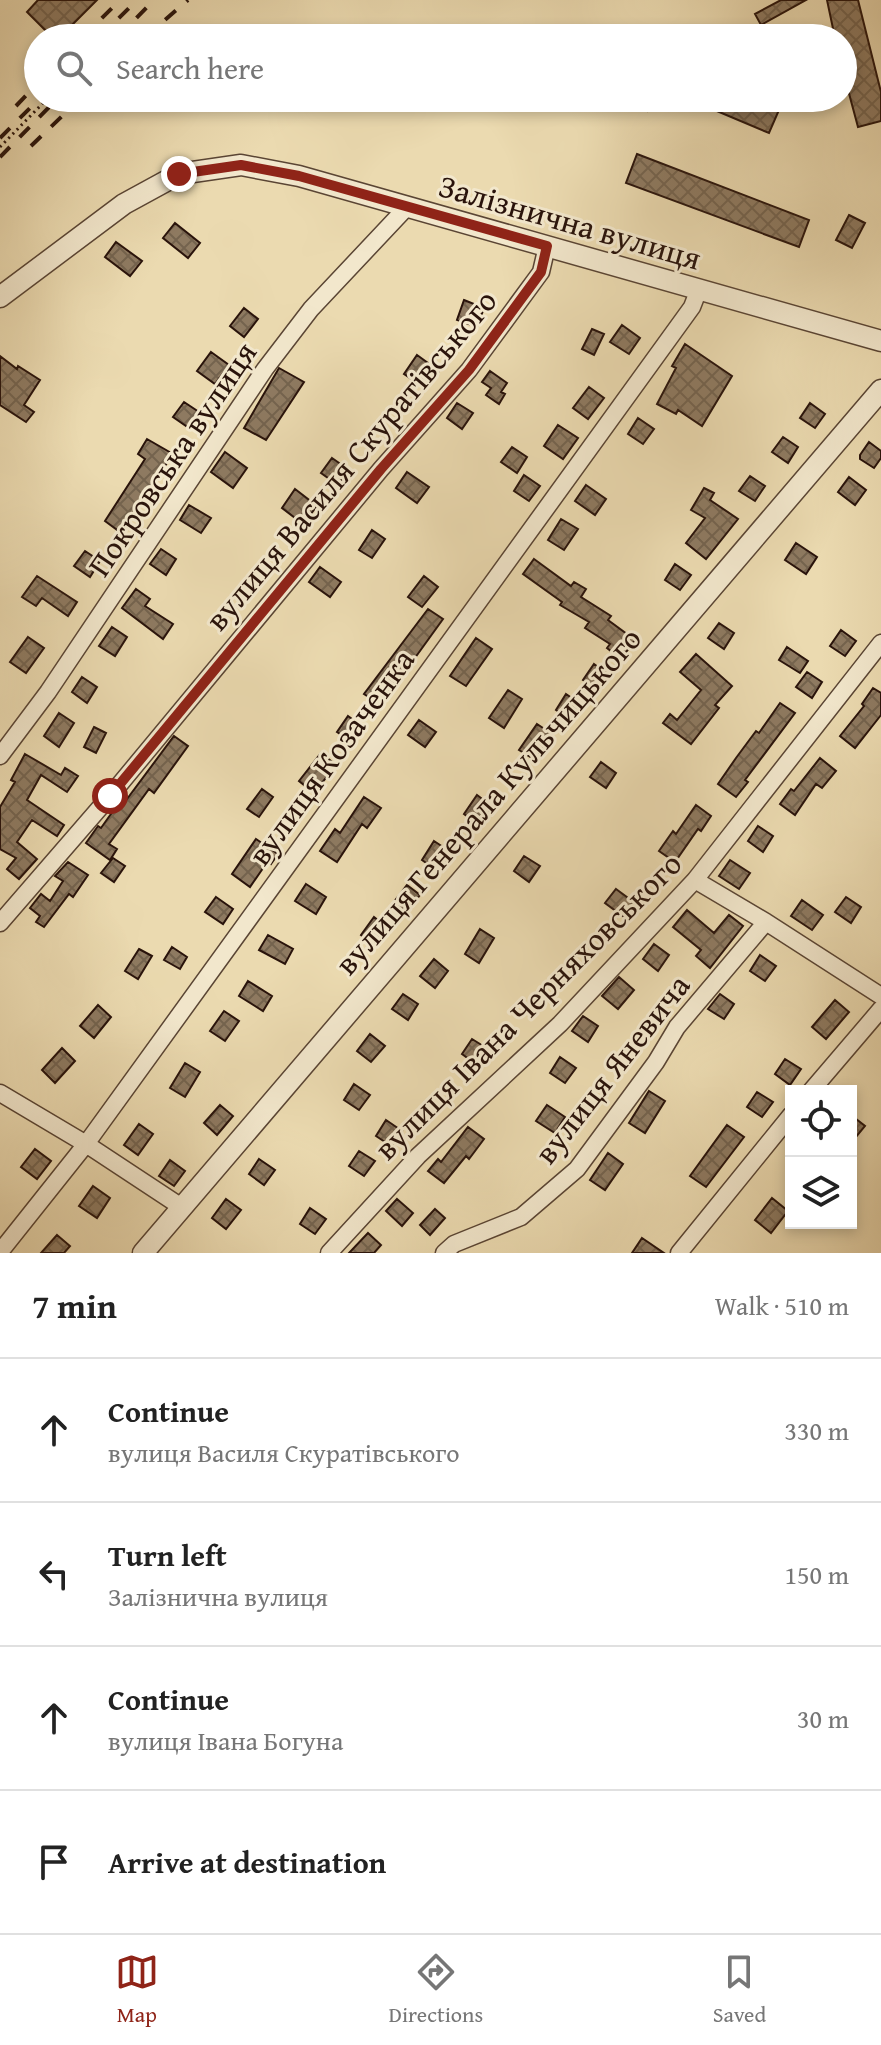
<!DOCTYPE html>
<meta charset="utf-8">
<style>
body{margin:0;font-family:"Gentium Book Plus",serif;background:#f2f2f2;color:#222}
.controls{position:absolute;right:24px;bottom:24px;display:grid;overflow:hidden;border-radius:0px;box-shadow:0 4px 12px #0003}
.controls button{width:72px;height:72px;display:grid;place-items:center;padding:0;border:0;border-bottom:2px solid #e0e0e0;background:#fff;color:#222;font:40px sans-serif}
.stop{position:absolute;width:24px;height:24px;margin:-18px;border:6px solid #8f2418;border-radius:50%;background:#fff}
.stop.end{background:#8f2418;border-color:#fff;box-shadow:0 2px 8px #0008}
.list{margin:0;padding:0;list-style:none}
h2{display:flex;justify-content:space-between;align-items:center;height:104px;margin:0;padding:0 32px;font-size:34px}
h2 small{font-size:26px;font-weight:400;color:#767676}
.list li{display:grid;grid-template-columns:52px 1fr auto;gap:24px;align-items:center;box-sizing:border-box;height:144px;padding:0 32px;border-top:2px solid #e0e0e0}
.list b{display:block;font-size:30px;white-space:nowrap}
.list p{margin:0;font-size:26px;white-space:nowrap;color:#767676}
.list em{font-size:26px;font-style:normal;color:#767676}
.icon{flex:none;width:44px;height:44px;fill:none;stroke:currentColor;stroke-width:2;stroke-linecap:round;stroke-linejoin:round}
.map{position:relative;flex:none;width:881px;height:1253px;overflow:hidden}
.search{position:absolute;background:#fff;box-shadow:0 4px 12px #0003;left:24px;right:24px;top:24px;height:88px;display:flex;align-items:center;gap:20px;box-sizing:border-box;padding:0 28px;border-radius:44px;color:#767676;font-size:30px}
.sheet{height:680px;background:#fff}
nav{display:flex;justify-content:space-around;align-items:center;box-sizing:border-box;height:112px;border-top:2px solid #e0e0e0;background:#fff;font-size:22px;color:#767676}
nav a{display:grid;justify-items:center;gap:4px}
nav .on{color:#8f2418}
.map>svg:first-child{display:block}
.building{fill:url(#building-cross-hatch);stroke:#29130b;stroke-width:2}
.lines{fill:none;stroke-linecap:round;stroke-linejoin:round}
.minor-casing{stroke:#5a4534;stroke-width:19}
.tertiary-casing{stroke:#5a4534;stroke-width:23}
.path{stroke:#29130b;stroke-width:3;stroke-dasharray:2 4;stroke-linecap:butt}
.minor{stroke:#f2e7cc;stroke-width:16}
.tertiary{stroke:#f2e7cc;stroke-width:20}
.rail{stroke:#29130b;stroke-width:4;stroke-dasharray:14 14;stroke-linecap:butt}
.route{stroke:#8f2418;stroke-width:10}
.labels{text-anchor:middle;stroke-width:6;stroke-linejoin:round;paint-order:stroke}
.street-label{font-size:32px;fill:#29130b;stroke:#f2e7cc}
</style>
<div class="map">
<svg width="881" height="1253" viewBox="0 0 881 1253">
<defs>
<pattern id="building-cross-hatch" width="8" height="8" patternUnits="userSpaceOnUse" patternTransform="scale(2)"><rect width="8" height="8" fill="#8e7a61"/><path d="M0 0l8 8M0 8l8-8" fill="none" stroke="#74634e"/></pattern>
</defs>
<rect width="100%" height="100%" fill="#ebdab0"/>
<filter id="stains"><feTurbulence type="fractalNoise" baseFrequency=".0025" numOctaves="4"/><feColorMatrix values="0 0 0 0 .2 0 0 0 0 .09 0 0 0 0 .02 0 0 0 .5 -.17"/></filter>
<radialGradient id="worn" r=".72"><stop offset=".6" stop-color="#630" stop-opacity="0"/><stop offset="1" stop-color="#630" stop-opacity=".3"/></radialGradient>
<!-- building -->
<path class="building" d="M 38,0 L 97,0 L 59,38 L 53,38 L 27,12 Z
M 781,0 L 806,0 L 761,25 L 755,14 Z
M 827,0 L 858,0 L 881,92 L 881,121 L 858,127 L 843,71 L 843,38 L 835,38 Z
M 643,98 L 679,98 L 679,99 L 648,111 Z
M 686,98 L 770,98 L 782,103 L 769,133 Z
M 637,154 L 809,220 L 799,247 L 626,183 Z
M 849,215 L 865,223 L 852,248 L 836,240 Z
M 175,223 L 200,243 L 188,258 L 163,238 Z
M 116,242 L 142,261 L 130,276 L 105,257 Z
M 464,300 L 484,308 L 477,327 L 457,320 Z
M 244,308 L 258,319 L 244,337 L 230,326 Z
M 622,325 L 640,338 L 629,354 L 610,342 Z
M 592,329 L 604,334 L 594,355 L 582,349 Z
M 685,344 L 732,376 L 702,426 L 678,410 L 676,414 L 657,404 L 676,368 L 672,366 Z
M 211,352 L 229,365 L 215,384 L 197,371 Z
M 417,355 L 439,371 L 426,389 L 404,374 Z
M 0,356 L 17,369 L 18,366 L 40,380 L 24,405 L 34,412 L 26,422 L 0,405 Z
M 279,368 L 304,382 L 266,440 L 244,428 Z
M 490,371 L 507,383 L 501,392 L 505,394 L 499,404 L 486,395 L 491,388 L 482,382 Z
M 589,387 L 604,398 L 588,419 L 573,408 Z
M 184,402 L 199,412 L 189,428 L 173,417 Z
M 457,403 L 473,413 L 462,429 L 447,418 Z
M 810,403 L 825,414 L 815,428 L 800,418 Z
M 638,418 L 654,429 L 643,444 L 628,434 Z
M 558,425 L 578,438 L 563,459 L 544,446 Z
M 783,437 L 798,447 L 788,463 L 772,452 Z
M 147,439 L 173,454 L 120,532 L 105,521 L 145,459 L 138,454 Z
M 869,442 L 881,451 L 881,458 L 874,468 L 860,459 L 860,455 Z
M 512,447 L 527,457 L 517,473 L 501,462 Z
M 225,452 L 247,468 L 233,488 L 211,472 Z
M 332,458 L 349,470 L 338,485 L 321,473 Z
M 407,472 L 429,487 L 417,503 L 396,488 Z
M 524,475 L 540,486 L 529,501 L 514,491 Z
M 750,476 L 765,486 L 755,501 L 739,491 Z
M 849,477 L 866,490 L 855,505 L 838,492 Z
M 586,485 L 606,499 L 595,515 L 575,501 Z
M 704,488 L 714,493 L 710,500 L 738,519 L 706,559 L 686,543 L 705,518 L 691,510 Z
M 295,489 L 317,506 L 303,524 L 282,508 Z
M 189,505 L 211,518 L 201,533 L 180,520 Z
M 561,519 L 578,529 L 564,550 L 548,540 Z
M 372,530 L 385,539 L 372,558 L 359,550 Z
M 796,543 L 817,557 L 806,574 L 785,560 Z
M 161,549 L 176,559 L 166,575 L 150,564 Z
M 85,551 L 100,561 L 90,577 L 74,566 Z
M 534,559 L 571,586 L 574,582 L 586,589 L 581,597 L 611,616 L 608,620 L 635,640 L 621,659 L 607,648 L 610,644 L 585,628 L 589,622 L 560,605 L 562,602 L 523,574 Z
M 675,564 L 691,575 L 680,590 L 665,580 Z
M 320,567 L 341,582 L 330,597 L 309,582 Z
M 37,576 L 77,602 L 68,616 L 42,598 L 36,606 L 22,597 Z
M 424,576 L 438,587 L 422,607 L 408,597 Z
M 136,589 L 150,599 L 145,606 L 173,624 L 163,639 L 122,608 Z
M 428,609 L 443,619 L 381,705 L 364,694 Z
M 719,623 L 734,633 L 724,649 L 708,638 Z
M 112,627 L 127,637 L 115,656 L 99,646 Z
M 841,630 L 856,641 L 845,656 L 830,646 Z
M 28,637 L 44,648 L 26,673 L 10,662 Z
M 476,638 L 492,649 L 466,686 L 450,676 Z
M 787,647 L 808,661 L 800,673 L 779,660 Z
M 696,654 L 732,686 L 715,705 L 719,708 L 691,744 L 663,723 L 670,714 L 677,720 L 701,690 L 680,672 Z
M 594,664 L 609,675 L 598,690 L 583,680 Z
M 807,672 L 822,682 L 812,698 L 796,687 Z
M 82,677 L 97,687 L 87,703 L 72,692 Z
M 873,688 L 881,693 L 881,715 L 855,748 L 840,736 L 864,706 L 862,704 Z
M 508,690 L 522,699 L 504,728 L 489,718 Z
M 566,694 L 582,705 L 571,720 L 556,710 Z
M 780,703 L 795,713 L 745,780 L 748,782 L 736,797 L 718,784 L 736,758 L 756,731 L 759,733 Z
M 59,713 L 74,723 L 59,747 L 44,736 Z
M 348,716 L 363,727 L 352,742 L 337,732 Z
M 419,720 L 436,732 L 425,747 L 408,735 Z
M 537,724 L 552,734 L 535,760 L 519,750 Z
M 94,727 L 106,733 L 96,753 L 84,747 Z
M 174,736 L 188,746 L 154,793 L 149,789 L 109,844 L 117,849 L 110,860 L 86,843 L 98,826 L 101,828 L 123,797 L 127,799 Z
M 321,753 L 336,765 L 314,793 L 299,781 Z
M 25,754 L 61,775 L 65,768 L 78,776 L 67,792 L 41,775 L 27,800 L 64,825 L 57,836 L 32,820 L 17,842 L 37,859 L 19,879 L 7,869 L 16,858 L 0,849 L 0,807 L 15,782 L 11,780 Z
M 820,758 L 836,771 L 822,788 L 816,784 L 795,815 L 780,804 L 791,789 L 794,791 Z
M 601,762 L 616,773 L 606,788 L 590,777 Z
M 262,789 L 273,797 L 259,817 L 247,809 Z
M 477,795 L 493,807 L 479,825 L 464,814 Z
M 364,797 L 381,808 L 367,828 L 362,824 L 337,862 L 320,851 L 335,829 L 340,833 Z
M 696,805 L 711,816 L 701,831 L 698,829 L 675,862 L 659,851 L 673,831 L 676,834 Z
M 758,826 L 773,836 L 763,852 L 748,841 Z
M 256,839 L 278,854 L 271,864 L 268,861 L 250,887 L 232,874 Z
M 434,841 L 452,853 L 439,872 L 422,860 Z
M 524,856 L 540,866 L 529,882 L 514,871 Z
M 113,858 L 125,866 L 114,882 L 101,873 Z
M 730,860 L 750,873 L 739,889 L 719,876 Z
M 68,862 L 88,875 L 73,897 L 69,894 L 44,927 L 36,922 L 40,916 L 30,908 L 41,894 L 50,901 L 63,881 L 55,876 Z
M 306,884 L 326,897 L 316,914 L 295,901 Z
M 407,885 L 420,895 L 406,913 L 393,903 Z
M 616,889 L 639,906 L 628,920 L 605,903 Z
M 216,897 L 233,909 L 223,924 L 205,912 Z
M 846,897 L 861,907 L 851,923 L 835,912 Z
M 802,900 L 823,915 L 812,930 L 791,916 Z
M 687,910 L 714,933 L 729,915 L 743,926 L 710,968 L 696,956 L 701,950 L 673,927 Z
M 374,917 L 389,929 L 375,946 L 361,935 Z
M 480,929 L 494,938 L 479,963 L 465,954 Z
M 268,935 L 293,949 L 285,964 L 259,950 Z
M 654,944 L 669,955 L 658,971 L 643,959 Z
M 172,947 L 187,957 L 180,969 L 164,960 Z
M 139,949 L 152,956 L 138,979 L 125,971 Z
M 760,955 L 776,966 L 765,981 L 750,971 Z
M 434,959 L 448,971 L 435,988 L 420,976 Z
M 619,977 L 634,990 L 618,1009 L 602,996 Z
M 248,981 L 272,996 L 263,1011 L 239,996 Z
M 403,994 L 418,1004 L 408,1020 L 392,1009 Z
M 720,994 L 734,1004 L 724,1019 L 708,1009 Z
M 835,1000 L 849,1012 L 826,1039 L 812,1027 Z
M 98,1005 L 111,1017 L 94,1038 L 80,1026 Z
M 224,1011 L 239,1021 L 225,1041 L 210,1031 Z
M 583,1016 L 598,1026 L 588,1042 L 572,1031 Z
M 370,1034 L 385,1046 L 371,1062 L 357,1051 Z
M 472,1039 L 488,1049 L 477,1065 L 462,1054 Z
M 62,1048 L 75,1061 L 55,1083 L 42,1070 Z
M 560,1057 L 576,1068 L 565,1083 L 550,1073 Z
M 785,1059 L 801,1069 L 790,1085 L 775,1074 Z
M 185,1063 L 200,1072 L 185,1097 L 170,1088 Z
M 354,1084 L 370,1095 L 359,1110 L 344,1100 Z
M 649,1091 L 665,1101 L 645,1133 L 629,1123 Z
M 757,1092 L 773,1102 L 762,1117 L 747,1107 Z
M 220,1105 L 233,1116 L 217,1135 L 204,1123 Z
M 547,1105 L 565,1117 L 555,1133 L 536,1121 Z
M 851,1115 L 865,1126 L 851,1143 Z
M 386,1120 L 402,1131 L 391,1146 L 376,1136 Z
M 139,1124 L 153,1134 L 138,1155 L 124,1145 Z
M 727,1125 L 744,1137 L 706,1187 L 690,1176 Z
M 468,1127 L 484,1139 L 469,1159 L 466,1156 L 444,1183 L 428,1171 L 438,1159 L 441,1162 Z
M 35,1149 L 51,1161 L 37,1179 L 21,1167 Z
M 359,1151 L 375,1161 L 364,1176 L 349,1166 Z
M 608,1153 L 623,1164 L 605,1190 L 590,1180 Z
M 259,1159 L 275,1170 L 264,1185 L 249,1174 Z
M 170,1160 L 185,1171 L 174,1186 L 159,1176 Z
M 93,1186 L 110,1198 L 97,1218 L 79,1206 Z
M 772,1198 L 788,1211 L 771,1233 L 755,1220 Z
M 226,1199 L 241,1210 L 226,1229 L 212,1218 Z
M 397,1199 L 413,1213 L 402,1226 L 386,1211 Z
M 310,1208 L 326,1219 L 315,1234 L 300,1224 Z
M 435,1209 L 445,1218 L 430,1235 L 420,1225 Z
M 368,1233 L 381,1245 L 374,1253 L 349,1253 Z
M 57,1235 L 70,1246 L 64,1253 L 41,1253 Z
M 642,1238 L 664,1253 L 632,1253 Z"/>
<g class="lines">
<defs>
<path id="minor" d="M 0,756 L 48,692 L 265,369 L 311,309 L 407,207
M 695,880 L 766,922 L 881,996
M 0,923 L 110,796 L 381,469 L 469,370 L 541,272 L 547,246
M 811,1091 L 881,1009
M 0,1093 L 86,1144 L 180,1206
M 0,1252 L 86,1144 L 692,307 L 699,289
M 329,1253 L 418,1156 L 560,1024 L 695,880 L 881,643
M 444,1253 L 454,1244 L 521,1217 L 577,1169 L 656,1062 L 677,1027 L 766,922
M 679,1253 L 791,1115"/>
<path id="tertiary" d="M 0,297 L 124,204 L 179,174 L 241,165 L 299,176 L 881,341
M 143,1253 L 881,390"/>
</defs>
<!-- minor casing -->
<use href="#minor" class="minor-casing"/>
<!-- tertiary casing -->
<use href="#tertiary" class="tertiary-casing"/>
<!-- path -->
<path class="path" d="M 0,147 L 48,98"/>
<!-- minor -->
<use href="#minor" class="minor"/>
<!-- tertiary -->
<use href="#tertiary" class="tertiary"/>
<!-- rail -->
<path class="rail" d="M 82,38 L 120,0
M 99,38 L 137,0
M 117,38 L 154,0
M 144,38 L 188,0
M 16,106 L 38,83
M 0,138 L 40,98
M 31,146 L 81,98
M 0,157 L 58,98"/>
</g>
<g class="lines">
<!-- route -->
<path class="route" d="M 110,796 L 381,469 L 469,370 L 541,272 L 547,246 L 299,176 L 241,165 L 179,174"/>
</g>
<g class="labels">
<!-- street labels -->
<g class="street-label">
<text transform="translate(570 222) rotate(16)" y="11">Залізнична вулиця</text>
<text transform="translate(172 459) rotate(-56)" y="11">Покровська вулиця</text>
<text transform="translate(351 460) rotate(-50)" y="11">вулиця Василя Скуратівського</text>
<text transform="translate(331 757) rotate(-54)" y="11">вулиця Козаченка</text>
<text transform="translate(488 801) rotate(-49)" y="11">вулиця Генерала Кульчицького</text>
<text transform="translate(528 1006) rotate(-45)" y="11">вулиця Івана Черняховського</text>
<text transform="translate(612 1069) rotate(-52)" y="11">вулиця Яневича</text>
</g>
</g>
<rect width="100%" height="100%" filter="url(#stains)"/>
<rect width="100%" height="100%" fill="url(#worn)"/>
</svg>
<div class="controls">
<button><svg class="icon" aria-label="locate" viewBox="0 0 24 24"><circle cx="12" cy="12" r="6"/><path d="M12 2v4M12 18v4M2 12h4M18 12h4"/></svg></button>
<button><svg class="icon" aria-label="layers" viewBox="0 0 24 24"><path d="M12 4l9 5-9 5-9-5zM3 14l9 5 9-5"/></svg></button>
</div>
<div class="stop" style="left:110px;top:796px"></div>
<div class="stop end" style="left:179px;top:174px"></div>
<div class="search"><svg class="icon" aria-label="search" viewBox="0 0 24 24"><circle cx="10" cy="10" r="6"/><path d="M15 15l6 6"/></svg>Search here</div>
</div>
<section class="sheet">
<h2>7 min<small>Walk · 510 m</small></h2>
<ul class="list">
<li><svg class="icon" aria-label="ahead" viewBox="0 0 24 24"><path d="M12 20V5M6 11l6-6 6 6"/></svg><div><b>Continue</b><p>вулиця Василя Скуратівського</p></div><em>330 m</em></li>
<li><svg class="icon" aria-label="left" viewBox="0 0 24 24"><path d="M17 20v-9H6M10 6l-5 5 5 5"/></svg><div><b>Turn left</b><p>Залізнична вулиця</p></div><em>150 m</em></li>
<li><svg class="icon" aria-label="ahead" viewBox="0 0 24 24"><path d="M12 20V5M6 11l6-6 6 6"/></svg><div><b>Continue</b><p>вулиця Івана Богуна</p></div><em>30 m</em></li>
<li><svg class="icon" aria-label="arrive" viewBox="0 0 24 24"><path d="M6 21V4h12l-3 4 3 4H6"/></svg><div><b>Arrive at destination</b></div></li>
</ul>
</section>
<nav>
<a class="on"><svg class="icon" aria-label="map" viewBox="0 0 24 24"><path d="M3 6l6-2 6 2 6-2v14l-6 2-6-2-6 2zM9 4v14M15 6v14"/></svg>Map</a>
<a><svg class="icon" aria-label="directions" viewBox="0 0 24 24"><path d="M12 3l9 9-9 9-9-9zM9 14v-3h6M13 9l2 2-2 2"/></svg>Directions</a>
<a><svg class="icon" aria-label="saved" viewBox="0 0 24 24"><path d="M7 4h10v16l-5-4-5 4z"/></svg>Saved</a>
</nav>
